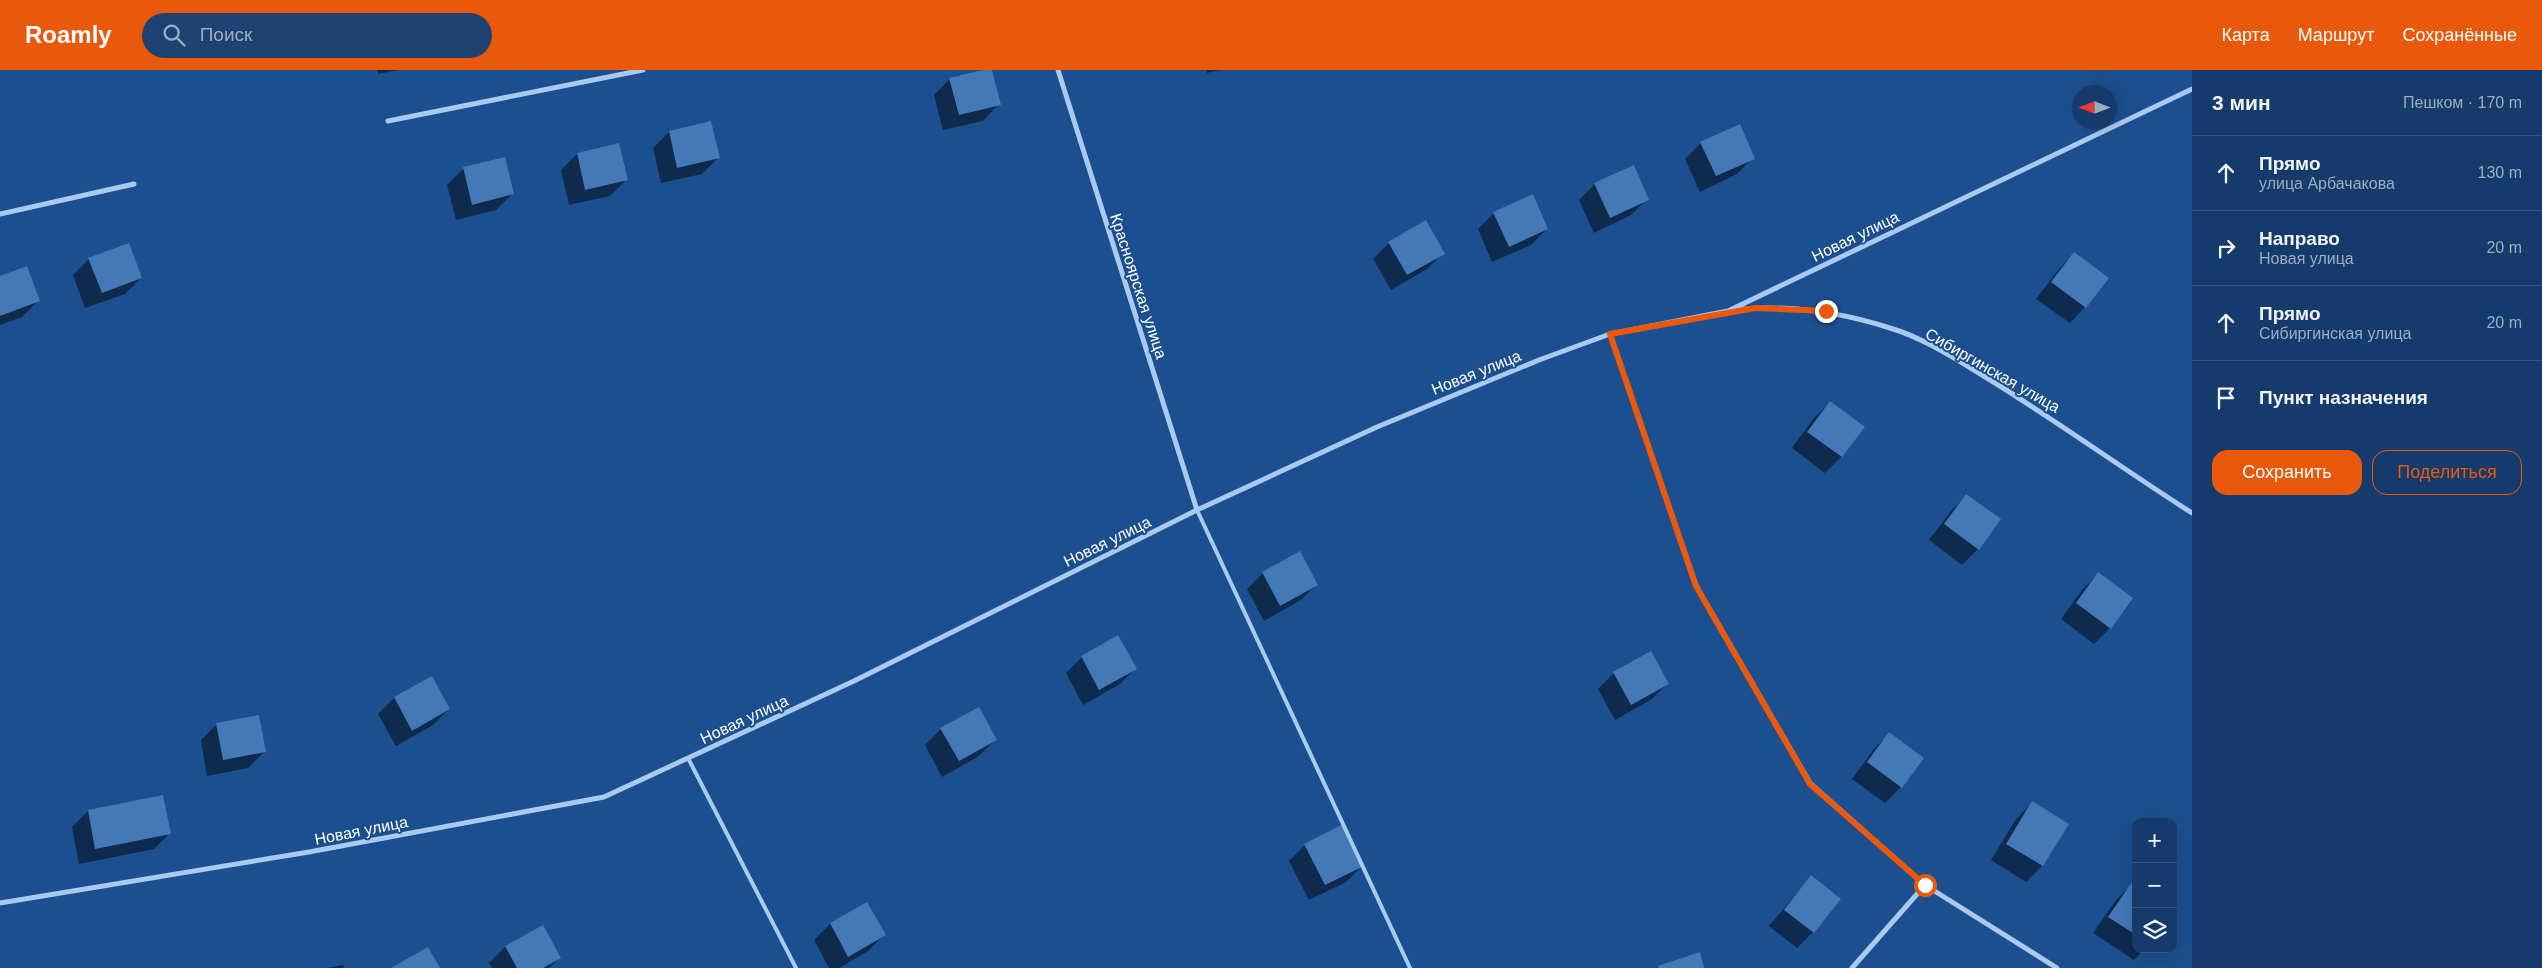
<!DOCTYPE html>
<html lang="ru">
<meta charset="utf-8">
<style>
body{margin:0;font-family:Helvetica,sans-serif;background:#1d4271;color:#f1f3f6}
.controls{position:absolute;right:15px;bottom:15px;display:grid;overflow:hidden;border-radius:10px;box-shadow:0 5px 20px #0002}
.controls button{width:45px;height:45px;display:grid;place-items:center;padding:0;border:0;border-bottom:1px solid #33557e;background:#143b6b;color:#f1f3f6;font:25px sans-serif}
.compass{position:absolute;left:2072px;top:15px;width:45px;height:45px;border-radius:50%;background:#143b6b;box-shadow:0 5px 20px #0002;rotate:270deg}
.stop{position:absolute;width:15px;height:15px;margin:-11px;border:4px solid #ea580c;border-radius:50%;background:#fff}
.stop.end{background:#ea580c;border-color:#fff;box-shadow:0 1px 5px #0008}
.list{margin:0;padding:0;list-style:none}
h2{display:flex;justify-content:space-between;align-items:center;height:65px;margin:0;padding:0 20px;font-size:21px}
h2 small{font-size:16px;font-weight:400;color:#9dadc1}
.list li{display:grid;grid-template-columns:32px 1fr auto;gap:15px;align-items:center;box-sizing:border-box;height:75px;padding:0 20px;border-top:1px solid #33557e}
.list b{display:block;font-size:19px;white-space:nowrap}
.list p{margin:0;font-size:16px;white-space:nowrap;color:#9dadc1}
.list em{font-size:16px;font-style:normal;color:#9dadc1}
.actions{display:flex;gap:10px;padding:15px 20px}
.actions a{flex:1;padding:11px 0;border:1px solid #ea580c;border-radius:15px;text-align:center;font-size:18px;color:#ea580c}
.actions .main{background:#ea580c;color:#fff}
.icon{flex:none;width:28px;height:28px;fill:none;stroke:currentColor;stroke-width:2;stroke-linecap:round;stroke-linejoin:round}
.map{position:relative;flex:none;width:2192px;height:898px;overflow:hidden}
header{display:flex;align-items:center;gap:30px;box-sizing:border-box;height:70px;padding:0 25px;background:#ea580c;color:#fff}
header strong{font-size:24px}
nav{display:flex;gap:28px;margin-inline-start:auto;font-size:18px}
.search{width:350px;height:45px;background:#1d4271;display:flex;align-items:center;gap:12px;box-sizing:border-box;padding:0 18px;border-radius:28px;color:#9dadc1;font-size:19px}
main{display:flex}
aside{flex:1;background:#143b6b}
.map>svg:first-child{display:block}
.shadow{fill:#0007}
.building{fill:#4478b7}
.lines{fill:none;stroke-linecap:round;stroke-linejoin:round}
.lane{stroke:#a9c9ee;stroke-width:4}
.street{stroke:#a9c9ee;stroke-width:5}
.route{stroke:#ea580c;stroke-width:6}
.labels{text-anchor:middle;stroke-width:4;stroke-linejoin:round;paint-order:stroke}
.street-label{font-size:16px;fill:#fff;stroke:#1b4f8f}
</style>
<header>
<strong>Roamly</strong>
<div class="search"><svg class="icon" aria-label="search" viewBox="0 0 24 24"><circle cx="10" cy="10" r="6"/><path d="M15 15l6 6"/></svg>Поиск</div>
<nav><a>Карта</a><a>Маршрут</a><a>Сохранённые</a></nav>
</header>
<main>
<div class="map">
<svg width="2192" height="898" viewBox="0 0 2192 898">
<rect width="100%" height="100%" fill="#1b4f8f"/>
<!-- shadow -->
<path class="shadow" d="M 377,0 L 397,0 L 378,4 Z
M 991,0 L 999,34 L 983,51 L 943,60 L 934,25 L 950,9 Z
M 1206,0 L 1219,0 L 1207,3 Z
M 669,62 L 718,88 L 702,104 L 661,113 L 653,78 Z
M 1701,73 L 1753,88 L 1737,104 L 1700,122 L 1685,89 Z
M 618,75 L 626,110 L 610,126 L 569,135 L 561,100 L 577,84 Z
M 504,89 L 512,124 L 496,140 L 456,150 L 447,115 L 463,99 Z
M 1595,114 L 1647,129 L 1631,145 L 1594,163 L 1579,130 Z
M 1494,143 L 1547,159 L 1531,175 L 1492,192 L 1478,159 Z
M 1389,173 L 1443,183 L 1427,199 L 1391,220 L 1373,189 Z
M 2074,184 L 2085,237 L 2070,253 L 2036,229 L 2058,200 Z
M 89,189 L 141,208 L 125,224 L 85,238 L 73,205 Z
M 0,207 L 38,231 L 22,247 L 0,255 Z
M 1830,333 L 1863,357 L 1841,387 L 1825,403 L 1792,378 L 1814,348 Z
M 1967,425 L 2000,450 L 1978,479 L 1962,495 L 1929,470 L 1951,441 Z
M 1263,503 L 1317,514 L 1301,530 L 1264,551 L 1247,519 Z
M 2098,504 L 2131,529 L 2110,558 L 2094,574 L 2061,549 L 2082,520 Z
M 1118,567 L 1136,598 L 1120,614 L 1083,635 L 1066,603 L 1082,587 Z
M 1614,603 L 1668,613 L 1652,629 L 1615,650 L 1598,619 Z
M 431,608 L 449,639 L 433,655 L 396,676 L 378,644 L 394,628 Z
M 217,654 L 264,682 L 248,698 L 207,706 L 201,670 Z
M 941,659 L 995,670 L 979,686 L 942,707 L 925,675 Z
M 1890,663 L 1901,717 L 1885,733 L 1852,709 L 1874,679 Z
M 162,726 L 170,763 L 154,779 L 79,794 L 72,757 L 88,741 Z
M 2032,733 L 2067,755 L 2042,796 L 2026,812 L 1991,790 L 2016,749 Z
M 1305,775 L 1362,796 L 1346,812 L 1309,830 L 1289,791 Z
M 1811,807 L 1813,862 L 1797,878 L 1769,856 Z
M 2132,814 L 2136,816 L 2136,879 L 2145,879 L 2134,890 L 2093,863 L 2116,830 Z
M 867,834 L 884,865 L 868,881 L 839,898 L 829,898 L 814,870 L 830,854 Z
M 542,856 L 559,888 L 549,898 L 492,898 L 489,893 L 505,877 Z
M 343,895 L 344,898 L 327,898 Z"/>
<!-- building -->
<path class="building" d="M 983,0 L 992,0 L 1001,35 L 959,45 L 949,8 Z
M 711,51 L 720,88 L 677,98 L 669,61 Z
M 1740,54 L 1755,89 L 1716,106 L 1700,72 Z
M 619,73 L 628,110 L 585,120 L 577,83 Z
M 505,87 L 514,124 L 472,135 L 463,97 Z
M 1634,95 L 1649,130 L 1610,148 L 1594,113 Z
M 1533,124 L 1548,159 L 1509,177 L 1493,142 Z
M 1426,150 L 1445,184 L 1407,205 L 1388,172 Z
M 129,173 L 142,208 L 102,223 L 88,188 Z
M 2074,182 L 2109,208 L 2086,238 L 2051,212 Z
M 27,196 L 40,231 L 0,246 L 0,206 Z
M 1830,331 L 1865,357 L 1842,387 L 1807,362 Z
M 1966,424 L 2001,449 L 1979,480 L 1944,454 Z
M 1300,481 L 1318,515 L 1280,536 L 1262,502 Z
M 2098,502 L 2133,528 L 2111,559 L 2076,533 Z
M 1118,565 L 1137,599 L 1099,620 L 1081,586 Z
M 1651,581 L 1669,614 L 1631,635 L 1613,602 Z
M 432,606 L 450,639 L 412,661 L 394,627 Z
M 979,637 L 997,670 L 959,691 L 940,658 Z
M 259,645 L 266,682 L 223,690 L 216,653 Z
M 1889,662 L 1924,688 L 1902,718 L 1867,692 Z
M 163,725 L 171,764 L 95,779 L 88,740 Z
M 2032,731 L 2069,754 L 2043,796 L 2006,774 Z
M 1343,754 L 1364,796 L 1325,815 L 1304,774 Z
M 1811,805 L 1841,829 L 1814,863 L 1784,840 Z
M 2132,812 L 2136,815 L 2136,865 L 2108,847 Z
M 867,832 L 886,865 L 848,887 L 830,853 Z
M 543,855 L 561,888 L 543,898 L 517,898 L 505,876 Z
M 428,877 L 440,898 L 391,898 Z
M 1700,882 L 1704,898 L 1659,898 L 1658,896 Z"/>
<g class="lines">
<!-- lane -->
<path class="lane" d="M 1197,440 L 1410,898
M 688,688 L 796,898"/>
<!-- street -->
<path class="street" d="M 1058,0 L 1197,440
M 388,51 L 643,0
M 0,144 L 134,114
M 1734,240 C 1786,234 1839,242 1890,258 C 1924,268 1957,290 1987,308 C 2057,351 2123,399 2192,443
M 1610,264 L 1696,516 L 1810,713 L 1925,815 L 2057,898
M 0,833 L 309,782 L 604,727 L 854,611 L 1197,440 L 1377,357 L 1539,290 L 1610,264 L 1728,241 L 2192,19
M 1852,898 L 1925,815"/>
</g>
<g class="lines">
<!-- route -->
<path class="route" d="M 1826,241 L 1755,238 L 1610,264 L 1696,516 L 1810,714 L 1925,815"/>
</g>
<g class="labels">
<!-- street labels -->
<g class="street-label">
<text transform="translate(1855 166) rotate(-26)" y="6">Новая улица</text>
<text transform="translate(1139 216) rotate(72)" y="6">Красноярская улица</text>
<text transform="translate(1993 300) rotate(30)" y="6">Сибиргинская улица</text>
<text transform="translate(1476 302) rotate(-22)" y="6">Новая улица</text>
<text transform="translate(1107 471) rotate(-26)" y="6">Новая улица</text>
<text transform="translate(744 649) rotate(-25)" y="6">Новая улица</text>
<text transform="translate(361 760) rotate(-11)" y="6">Новая улица</text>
</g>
</g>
</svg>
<div class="controls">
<button>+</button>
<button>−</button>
<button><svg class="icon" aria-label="layers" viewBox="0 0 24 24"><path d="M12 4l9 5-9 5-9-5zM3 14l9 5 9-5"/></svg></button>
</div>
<svg class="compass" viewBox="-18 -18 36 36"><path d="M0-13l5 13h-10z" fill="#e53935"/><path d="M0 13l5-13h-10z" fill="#9dadc1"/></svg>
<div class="stop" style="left:1925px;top:815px"></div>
<div class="stop end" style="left:1826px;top:241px"></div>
</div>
<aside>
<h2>3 мин<small>Пешком · 170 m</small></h2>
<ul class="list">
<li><svg class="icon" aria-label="ahead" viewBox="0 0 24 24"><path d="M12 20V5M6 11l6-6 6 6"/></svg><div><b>Прямо</b><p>улица Арбачакова</p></div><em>130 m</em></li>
<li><svg class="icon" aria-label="right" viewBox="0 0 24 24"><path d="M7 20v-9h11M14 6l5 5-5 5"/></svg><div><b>Направо</b><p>Новая улица</p></div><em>20 m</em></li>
<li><svg class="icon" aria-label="ahead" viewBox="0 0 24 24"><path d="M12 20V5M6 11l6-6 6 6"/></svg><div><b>Прямо</b><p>Сибиргинская улица</p></div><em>20 m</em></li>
<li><svg class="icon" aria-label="arrive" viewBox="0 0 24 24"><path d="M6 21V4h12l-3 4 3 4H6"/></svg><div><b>Пункт назначения</b></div></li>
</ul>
<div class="actions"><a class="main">Сохранить</a><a>Поделиться</a></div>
</aside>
</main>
